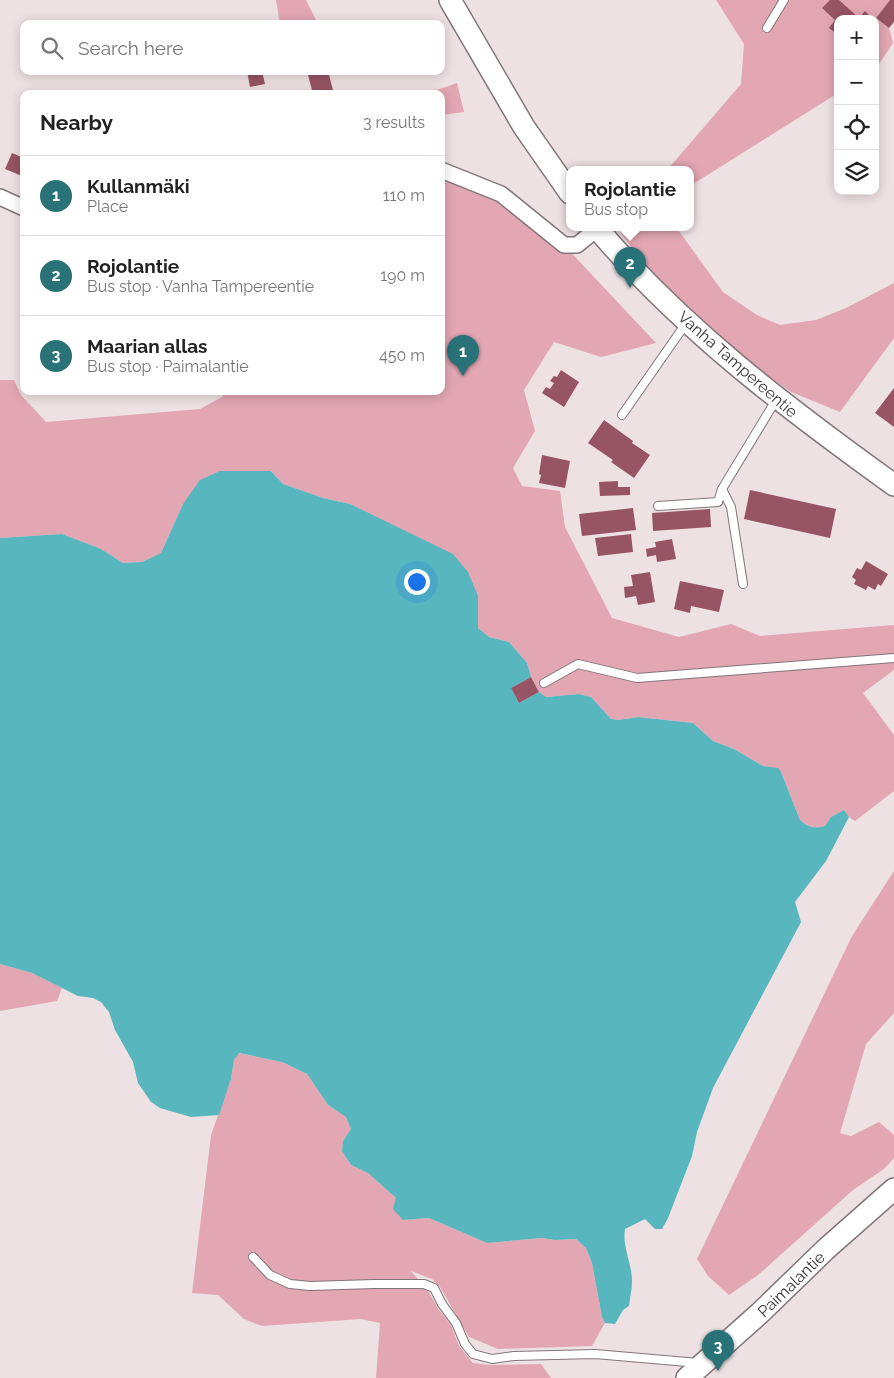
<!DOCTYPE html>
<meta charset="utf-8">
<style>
body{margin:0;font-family:Raleway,sans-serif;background:#f2f2f2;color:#222}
.controls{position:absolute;right:15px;top:15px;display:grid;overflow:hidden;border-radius:10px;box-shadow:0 2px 12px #0003}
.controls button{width:45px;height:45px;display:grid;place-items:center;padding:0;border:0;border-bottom:1px solid #e0e0e0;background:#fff;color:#222;font:25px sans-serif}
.you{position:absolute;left:416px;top:581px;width:18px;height:18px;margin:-12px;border:4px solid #fff;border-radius:50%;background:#1a73e8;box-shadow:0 0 0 8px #1a73e833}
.badge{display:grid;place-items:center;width:32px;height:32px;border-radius:50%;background:#287278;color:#fff;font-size:16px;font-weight:700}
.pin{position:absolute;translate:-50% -41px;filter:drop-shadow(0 1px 2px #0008)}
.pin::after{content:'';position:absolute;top:26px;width:18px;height:15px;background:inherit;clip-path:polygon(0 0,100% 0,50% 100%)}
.popup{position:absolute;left:566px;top:166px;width:128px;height:65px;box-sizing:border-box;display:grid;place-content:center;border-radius:10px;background:#fff;filter:drop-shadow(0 1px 4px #0005);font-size:16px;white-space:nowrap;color:#767676}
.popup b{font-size:19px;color:#222}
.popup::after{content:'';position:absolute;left:50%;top:100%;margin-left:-10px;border:10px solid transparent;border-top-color:#fff}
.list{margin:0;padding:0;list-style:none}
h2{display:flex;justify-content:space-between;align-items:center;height:65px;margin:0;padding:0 20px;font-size:21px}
h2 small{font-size:16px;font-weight:400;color:#767676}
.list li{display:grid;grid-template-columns:32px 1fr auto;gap:15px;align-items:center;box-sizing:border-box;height:80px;padding:0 20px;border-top:1px solid #e0e0e0}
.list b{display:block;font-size:19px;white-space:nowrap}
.list p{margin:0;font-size:16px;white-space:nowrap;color:#767676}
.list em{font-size:16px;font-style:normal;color:#767676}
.icon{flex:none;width:28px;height:28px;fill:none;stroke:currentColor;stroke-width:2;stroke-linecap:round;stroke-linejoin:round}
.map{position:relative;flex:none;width:894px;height:1378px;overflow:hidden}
.search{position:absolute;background:#fff;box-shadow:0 2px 12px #0003;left:20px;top:20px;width:425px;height:55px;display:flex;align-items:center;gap:12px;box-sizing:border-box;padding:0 18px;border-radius:10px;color:#767676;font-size:19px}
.panel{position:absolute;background:#fff;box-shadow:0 2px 12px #0003;left:20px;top:90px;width:425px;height:305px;border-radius:10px}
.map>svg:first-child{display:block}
.green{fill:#e2a7b3}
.water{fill:#57b6be}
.building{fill:#975464}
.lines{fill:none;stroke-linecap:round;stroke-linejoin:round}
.lane-casing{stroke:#817678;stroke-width:10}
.street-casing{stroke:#817678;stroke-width:18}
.secondary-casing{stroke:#817678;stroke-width:24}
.lane{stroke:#fff;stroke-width:8}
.street{stroke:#fff;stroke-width:15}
.secondary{stroke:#fff;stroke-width:21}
.labels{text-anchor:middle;stroke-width:5;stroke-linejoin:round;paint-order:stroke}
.street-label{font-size:16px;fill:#3d3838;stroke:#fff}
</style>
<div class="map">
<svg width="894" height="1378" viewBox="0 0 894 1378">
<rect width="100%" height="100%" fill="#eee1e3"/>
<!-- green -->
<path class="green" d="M 276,0 L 306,0 L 318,24 L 280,24 Z
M 716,0 L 890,0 L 876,18 L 889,28 L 893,43 L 875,70 L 875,19 L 838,19 L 838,93 L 690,186 L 690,169 L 668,169 L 741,84 L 744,44 Z
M 457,83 L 464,112 L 441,115 L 441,94 L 425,94 Z
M 441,170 L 501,194 L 564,245 L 656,343 L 601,357 L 554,342 L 524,390 L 535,431 L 513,468 L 522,486 L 560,491 L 565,527 L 612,618 L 679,637 L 731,624 L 760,636 L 894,625 L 894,670 L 863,693 L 894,735 L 894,791 L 855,821 L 849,817 L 844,810 L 831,817 L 825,826 C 814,829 809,827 800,820 L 781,772 L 778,769 L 763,766 L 734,749 L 713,741 L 693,723 L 638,717 L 619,720 L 611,719 L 591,697 L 579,694 L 546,697 L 539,692 L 531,677 L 527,663 L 509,642 L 489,637 L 478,628 L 478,596 L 350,504 L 323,498 L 283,484 L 271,471 L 183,504 L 161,553 L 142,562 L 123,563 L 101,549 L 62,534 L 0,538 L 0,380 L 14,380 L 21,395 L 46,422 L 200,409 L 222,397 L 225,391 L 441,391 Z
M 623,227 L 676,227 L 723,292 L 757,315 L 780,325 L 816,320 L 846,308 L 894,283 L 894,338 L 840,412 L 791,392 L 733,351 L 654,277 L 619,231 Z
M 894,871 L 894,1013 L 866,1044 L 840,1133 L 851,1136 L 879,1122 L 894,1135 L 894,1158 L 884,1169 L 853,1190 L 758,1275 L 729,1295 L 708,1276 L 697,1259 L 852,936 Z
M 0,964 L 32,973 L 62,988 L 57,1001 L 0,1011 Z
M 238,1053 L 282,1062 L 307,1074 L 328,1105 L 346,1117 L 351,1129 L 343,1141 L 342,1151 L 351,1165 L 368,1173 L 396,1198 L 403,1220 L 429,1218 L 487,1243 L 542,1238 L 555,1240 L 576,1239 L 586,1248 L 592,1263 L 602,1317 L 605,1323 L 592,1346 L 498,1349 L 469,1337 L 440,1287 L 432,1279 L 411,1271 L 430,1294 L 439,1310 L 451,1325 L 459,1346 L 473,1363 L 489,1365 L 541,1364 L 551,1378 L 376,1378 L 380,1323 L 361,1319 L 262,1326 L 244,1319 L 218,1295 L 192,1293 L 211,1135 L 231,1079 L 234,1060 Z"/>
<!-- water -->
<path class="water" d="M 220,471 L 271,471 L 283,484 L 323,498 L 350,504 L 453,554 L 468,572 L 478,596 L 478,628 L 489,637 L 509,642 L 527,663 L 531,677 L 511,688 L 519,703 L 539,692 L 546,697 L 579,694 L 591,697 L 611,719 L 619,720 L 638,717 L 693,723 L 713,741 L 734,749 L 763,766 L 778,768 L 781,772 L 800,820 C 808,827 814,829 825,826 L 831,817 L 844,810 L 849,817 L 826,861 L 795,902 L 801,922 L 713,1088 L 697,1132 L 692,1156 L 668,1218 L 662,1229 L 655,1229 L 645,1219 L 625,1229 C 622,1247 632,1263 632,1281 C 632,1289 630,1298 629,1306 L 623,1310 L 615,1324 L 605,1323 L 602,1317 L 592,1263 L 586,1248 L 576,1239 L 555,1240 L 542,1238 L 487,1243 L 429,1218 L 403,1220 L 393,1209 L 396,1198 L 368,1173 L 351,1165 L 342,1151 L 343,1141 L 351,1129 L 346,1117 L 328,1105 L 307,1074 L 282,1062 L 239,1053 L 234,1060 L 231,1079 L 219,1115 L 191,1117 L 160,1108 L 151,1102 L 138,1083 L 133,1062 L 115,1030 L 109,1012 L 101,1002 L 93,998 L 78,996 L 32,973 L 0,964 L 0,538 L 62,534 L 101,549 L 123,563 L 142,562 L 161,553 L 183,504 L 200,480 Z"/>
<!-- building -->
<path class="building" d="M 830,0 L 839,0 L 859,18 L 865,11 L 873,19 L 838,19 L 838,35 L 829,28 L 835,20 L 822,8 Z
M 890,0 L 894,0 L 894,22 L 889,28 L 876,18 Z
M 247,71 L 262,71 L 265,84 L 250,87 Z
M 307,71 L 328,71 L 334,94 L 313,94 Z
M 12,153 L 24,158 L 24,172 L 22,176 L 5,169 Z
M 561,370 L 579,382 L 564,407 L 542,393 L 546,387 L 550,389 L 554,383 L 550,381 L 554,376 L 557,377 Z
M 894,388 L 894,427 L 875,413 Z
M 604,420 L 633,441 L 632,443 L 650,455 L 634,478 L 611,462 L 613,460 L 588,443 Z
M 542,455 L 570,461 L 565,488 L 539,483 L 541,475 L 539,474 Z
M 618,481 L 618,487 L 630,487 L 630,495 L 600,496 L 599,482 Z
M 750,490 L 836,509 L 830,538 L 744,519 Z
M 633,508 L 636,530 L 582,536 L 579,514 Z
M 710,509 L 711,527 L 653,531 L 652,513 Z
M 631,534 L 633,552 L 598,556 L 595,538 Z
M 672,539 L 676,559 L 657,562 L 656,555 L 647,557 L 646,549 L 656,547 L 655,542 Z
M 866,561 L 888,574 L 881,586 L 878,584 L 875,590 L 868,586 L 866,590 L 854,584 L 856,580 L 852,577 L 857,568 L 861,570 Z
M 650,572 L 655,602 L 638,605 L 636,596 L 625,598 L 624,587 L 633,586 L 631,575 Z
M 680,581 L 724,590 L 719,612 L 691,606 L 690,613 L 674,609 Z
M 531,677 L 539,692 L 519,703 L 511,688 Z"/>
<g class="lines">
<defs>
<path id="lane" d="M 767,28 L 784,0
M 622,415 L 687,322
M 658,506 L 718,502 L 722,489
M 743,584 L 731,507 L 722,489 L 776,400
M 544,683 L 578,664 L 637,678 L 894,658
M 253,1257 L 270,1275 L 290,1284 L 310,1286 L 374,1284 L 424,1284 L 434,1288 L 442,1304 L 456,1323 L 465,1344 L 473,1354 L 492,1359 L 514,1356 L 595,1354 L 699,1363"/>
<path id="street" d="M 441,170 L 501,194 L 564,245 L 577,245 L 598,228
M 0,197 L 24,208"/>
<path id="secondary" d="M 450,0 L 524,127 L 570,193
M 596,227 C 681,328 787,408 894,485
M 687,1378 L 760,1313 L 826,1249 L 894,1189"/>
</defs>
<!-- lane casing -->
<use href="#lane" class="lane-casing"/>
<!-- street casing -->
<use href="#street" class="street-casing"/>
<!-- secondary casing -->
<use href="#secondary" class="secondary-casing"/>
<!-- lane -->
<use href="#lane" class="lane"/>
<!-- street -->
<use href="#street" class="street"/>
<!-- secondary -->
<use href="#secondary" class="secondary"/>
</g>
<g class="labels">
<!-- street labels -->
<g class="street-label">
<text transform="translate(738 364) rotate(41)" y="6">Vanha Tampereentie</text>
<text transform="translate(791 1284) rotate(-44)" y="6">Paimalantie</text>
</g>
</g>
</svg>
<div class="controls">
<button>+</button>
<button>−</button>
<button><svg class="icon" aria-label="locate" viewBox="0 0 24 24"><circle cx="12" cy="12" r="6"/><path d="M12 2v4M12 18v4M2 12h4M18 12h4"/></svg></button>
<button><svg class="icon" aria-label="layers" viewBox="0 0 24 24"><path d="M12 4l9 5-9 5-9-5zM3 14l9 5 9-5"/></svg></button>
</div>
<div class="you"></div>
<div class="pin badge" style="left:463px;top:376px">1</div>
<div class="pin badge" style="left:630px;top:288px">2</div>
<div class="popup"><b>Rojolantie</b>Bus stop</div>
<div class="pin badge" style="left:718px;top:1371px">3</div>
<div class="search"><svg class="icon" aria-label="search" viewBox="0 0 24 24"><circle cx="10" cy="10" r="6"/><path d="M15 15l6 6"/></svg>Search here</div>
<section class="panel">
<h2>Nearby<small>3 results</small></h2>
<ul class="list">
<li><span class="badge">1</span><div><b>Kullanmäki</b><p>Place</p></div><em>110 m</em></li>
<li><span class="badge">2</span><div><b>Rojolantie</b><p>Bus stop · Vanha Tampereentie</p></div><em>190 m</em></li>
<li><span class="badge">3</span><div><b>Maarian allas</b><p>Bus stop · Paimalantie</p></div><em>450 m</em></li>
</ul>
</section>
</div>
